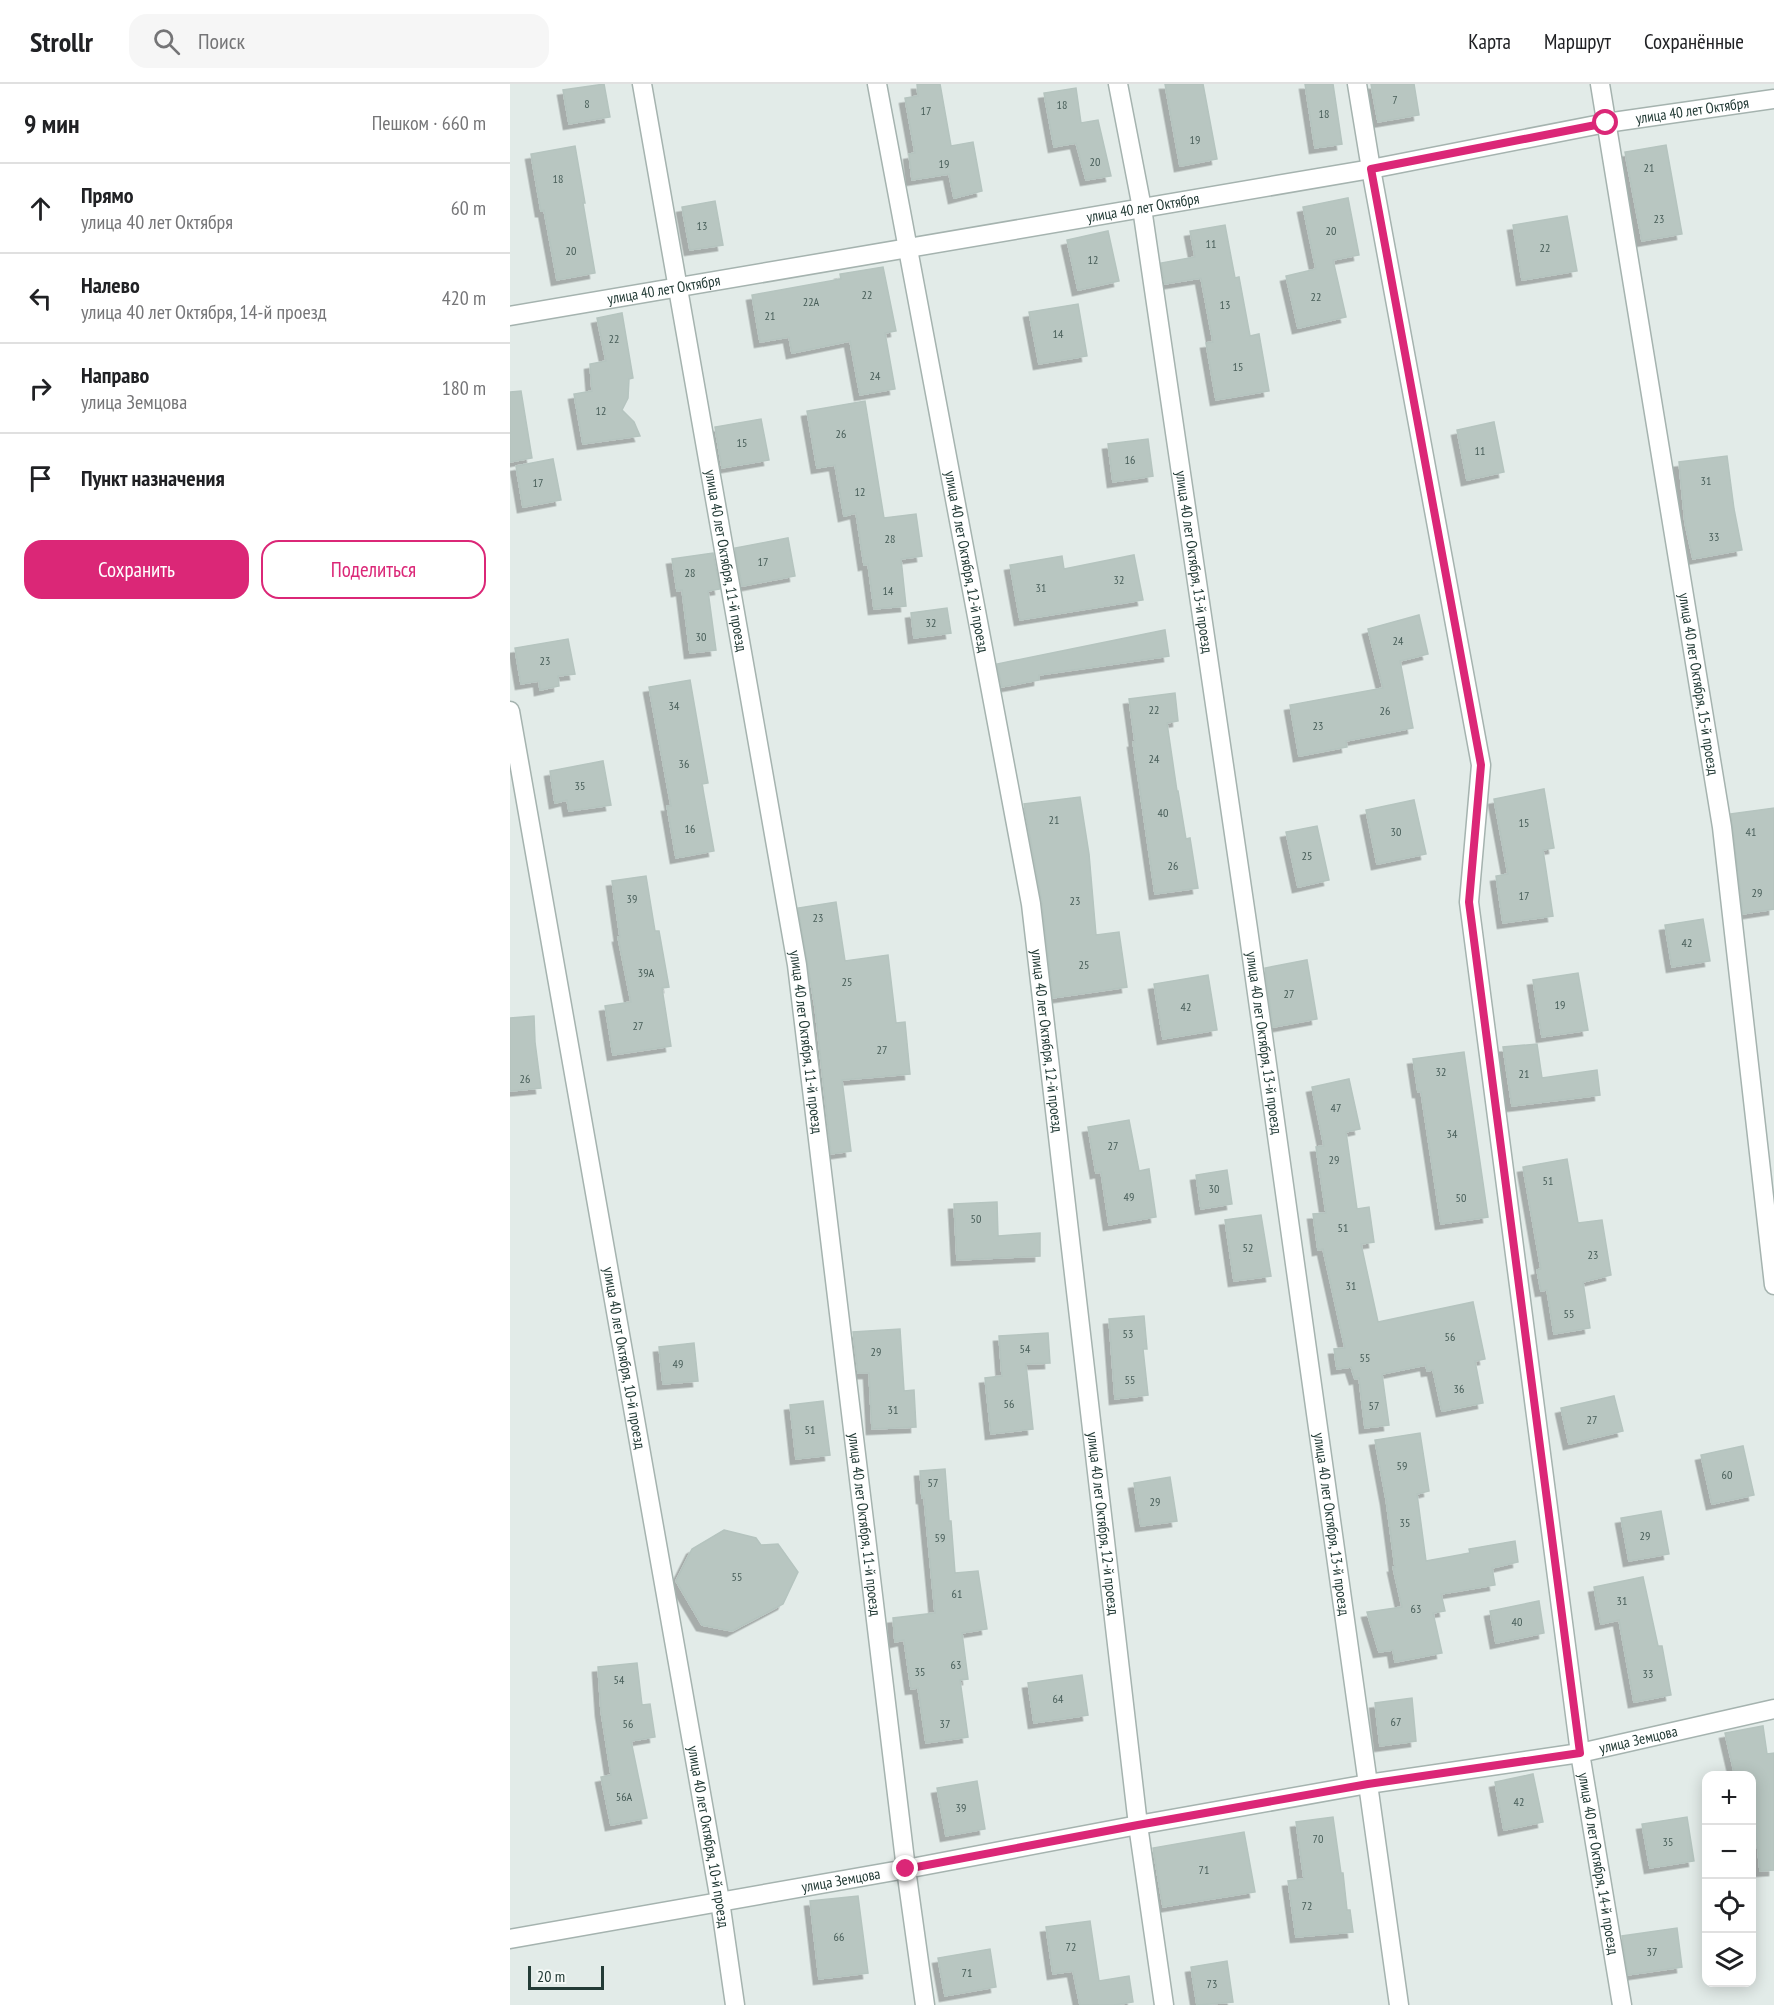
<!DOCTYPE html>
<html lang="ru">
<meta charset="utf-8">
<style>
body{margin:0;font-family:"PT Sans Narrow",sans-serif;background:#f6f6f6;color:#202124}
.controls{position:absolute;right:18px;bottom:18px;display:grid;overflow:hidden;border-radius:12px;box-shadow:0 3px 15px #0003}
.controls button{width:54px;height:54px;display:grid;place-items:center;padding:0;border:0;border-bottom:2px solid #e0e0e0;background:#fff;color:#202124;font:30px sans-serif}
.scale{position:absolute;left:18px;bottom:15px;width:76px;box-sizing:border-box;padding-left:6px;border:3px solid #233b36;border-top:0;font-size:16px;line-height:21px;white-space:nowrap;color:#233b36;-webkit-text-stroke:4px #f3f8f5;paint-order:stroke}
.stop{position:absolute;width:18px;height:18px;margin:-14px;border:4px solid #db2777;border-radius:50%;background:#fff}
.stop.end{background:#db2777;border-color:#fff;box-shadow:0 2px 6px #0008}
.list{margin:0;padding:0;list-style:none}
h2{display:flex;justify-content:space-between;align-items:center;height:78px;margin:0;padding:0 24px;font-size:26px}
h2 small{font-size:20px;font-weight:400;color:#757577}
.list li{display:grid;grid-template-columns:39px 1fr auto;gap:18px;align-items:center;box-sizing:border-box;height:90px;padding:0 24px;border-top:2px solid #e0e0e0}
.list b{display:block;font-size:22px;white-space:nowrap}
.list p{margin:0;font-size:20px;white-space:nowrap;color:#757577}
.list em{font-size:20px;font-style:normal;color:#757577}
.actions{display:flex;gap:12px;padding:18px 24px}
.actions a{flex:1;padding:14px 0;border:2px solid #db2777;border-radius:18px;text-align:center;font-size:21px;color:#db2777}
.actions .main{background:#db2777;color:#fff}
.icon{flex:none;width:33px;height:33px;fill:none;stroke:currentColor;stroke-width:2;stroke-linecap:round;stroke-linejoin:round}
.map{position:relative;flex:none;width:1264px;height:1921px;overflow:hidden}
header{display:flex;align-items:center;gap:36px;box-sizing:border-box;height:84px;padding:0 30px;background:#fff;border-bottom:2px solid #e0e0e0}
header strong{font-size:28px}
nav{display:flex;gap:33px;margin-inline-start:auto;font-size:21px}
.search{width:420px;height:54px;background:#f6f6f6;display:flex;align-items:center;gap:15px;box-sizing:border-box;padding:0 21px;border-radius:18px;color:#757577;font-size:22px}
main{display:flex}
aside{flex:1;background:#fff}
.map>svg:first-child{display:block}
.building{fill:#b8c6c1;stroke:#b5c4bf;stroke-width:1.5;filter:url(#shadow)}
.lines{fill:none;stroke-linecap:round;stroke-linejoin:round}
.minor-casing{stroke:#a5b3af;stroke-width:21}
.minor{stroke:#fff;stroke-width:18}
.route{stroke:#db2777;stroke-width:8}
.labels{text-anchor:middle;stroke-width:6;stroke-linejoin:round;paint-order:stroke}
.number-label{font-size:12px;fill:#485e59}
.street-label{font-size:15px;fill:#233b36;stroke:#f3f8f5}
</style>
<header>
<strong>Strollr</strong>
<div class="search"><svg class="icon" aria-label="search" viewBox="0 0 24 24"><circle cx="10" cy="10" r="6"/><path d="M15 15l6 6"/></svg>Поиск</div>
<nav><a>Карта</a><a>Маршрут</a><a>Сохранённые</a></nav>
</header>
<main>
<aside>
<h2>9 мин<small>Пешком · 660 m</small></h2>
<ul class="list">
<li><svg class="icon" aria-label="ahead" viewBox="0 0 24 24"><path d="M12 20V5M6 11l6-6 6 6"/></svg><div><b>Прямо</b><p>улица 40 лет Октября</p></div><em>60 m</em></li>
<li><svg class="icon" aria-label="left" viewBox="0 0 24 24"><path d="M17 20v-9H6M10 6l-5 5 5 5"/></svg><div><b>Налево</b><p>улица 40 лет Октября, 14-й проезд</p></div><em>420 m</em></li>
<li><svg class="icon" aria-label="right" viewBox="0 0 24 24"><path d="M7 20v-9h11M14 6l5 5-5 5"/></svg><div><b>Направо</b><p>улица Земцова</p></div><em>180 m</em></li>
<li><svg class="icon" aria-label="arrive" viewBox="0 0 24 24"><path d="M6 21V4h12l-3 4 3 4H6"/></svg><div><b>Пункт назначения</b></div></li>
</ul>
<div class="actions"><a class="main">Сохранить</a><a>Поделиться</a></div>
</aside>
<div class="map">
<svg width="1264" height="1921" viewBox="0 0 1264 1921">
<defs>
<filter id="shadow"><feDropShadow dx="-5.5" dy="5.5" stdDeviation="0" flood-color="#0004"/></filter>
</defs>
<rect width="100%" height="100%" fill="#e2ebe8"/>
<!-- building -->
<path class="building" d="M 94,0 L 100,33 L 59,40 L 53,6 Z
M 407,0 L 430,0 L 441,62 L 463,58 L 472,107 L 444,114 L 439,90 L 402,96 L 399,70 L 405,69 L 395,14 L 408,12 Z
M 655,0 L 693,0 L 707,75 L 670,82 Z
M 795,0 L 823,0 L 832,60 L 805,64 Z
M 861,0 L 904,0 L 909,31 L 868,38 Z
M 566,4 L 571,39 L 588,36 L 601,92 L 576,96 L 566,59 L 544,63 L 534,9 Z
M 1156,61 L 1172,150 L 1132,157 L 1115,68 Z
M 65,62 L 75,119 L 73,119 L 85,189 L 47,196 L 34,126 L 31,127 L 21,70 Z
M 838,114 L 849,171 L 823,176 L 836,233 L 788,244 L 776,192 L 806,185 L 793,123 Z
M 205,117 L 213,161 L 180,166 L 172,123 Z
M 1057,132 L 1067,187 L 1012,196 L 1003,141 Z
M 715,141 L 725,194 L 729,193 L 740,252 L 749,250 L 759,307 L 706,316 L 696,259 L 703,258 L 691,194 L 655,200 L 651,179 L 685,173 L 680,147 Z
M 598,147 L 609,197 L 568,206 L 557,156 Z
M 373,183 L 386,247 L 375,249 L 385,305 L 350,311 L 340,257 L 282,269 L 279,253 L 250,258 L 242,211 L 331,195 L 330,190 Z
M 568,220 L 577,272 L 529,280 L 519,228 Z
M 112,229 L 123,294 L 119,295 L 118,314 L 112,326 L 124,338 L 130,352 L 73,360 L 64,310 L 82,307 L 80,280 L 96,277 L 87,234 Z
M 11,307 L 22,374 L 0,378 L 0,308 Z
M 355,317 L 374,434 L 406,430 L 412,472 L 391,475 L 396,522 L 364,525 L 358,480 L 354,481 L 346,429 L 334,432 L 325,381 L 307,384 L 297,327 Z
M 251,335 L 259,376 L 212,384 L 205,343 Z
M 984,338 L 994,388 L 957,396 L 947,346 Z
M 638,355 L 643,392 L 603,398 L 598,360 Z
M 1217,372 L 1224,425 L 1232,466 L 1183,475 L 1175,439 L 1169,378 Z
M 43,375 L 51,416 L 13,423 L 6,382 Z
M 278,454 L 285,492 L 232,502 L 225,464 Z
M 203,469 L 210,505 L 198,507 L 206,566 L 180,569 L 172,506 L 167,507 L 162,475 Z
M 624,471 L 633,516 L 510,536 L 500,481 L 552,472 L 554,485 Z
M 437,524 L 441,549 L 404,554 L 401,529 Z
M 909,531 L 918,570 L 890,577 L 903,644 L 836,657 L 837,663 L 789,672 L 780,621 L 873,604 L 858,545 Z
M 655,546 L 659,572 L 529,591 L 529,596 L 492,603 L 487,580 Z
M 58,555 L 65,590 L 48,592 L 49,602 L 30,606 L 29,597 L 11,600 L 5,564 Z
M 180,596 L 198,699 L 192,700 L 204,767 L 166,774 L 157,722 L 161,722 L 139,603 Z
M 665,609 L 668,637 L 657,639 L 667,707 L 668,707 L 676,755 L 680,754 L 688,804 L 645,810 L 623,658 L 625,658 L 619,615 Z
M 93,677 L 101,721 L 59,727 L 57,716 L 45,719 L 40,687 Z
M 1034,705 L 1044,764 L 1033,766 L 1043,832 L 993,839 L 986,792 L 998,790 L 984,715 Z
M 570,713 L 579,770 L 586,851 L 609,848 L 617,903 L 543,914 L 532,819 L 514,720 Z
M 904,716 L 916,770 L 867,780 L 856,726 Z
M 1264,724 L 1264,825 L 1233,830 L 1221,730 Z
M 807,742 L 819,796 L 788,803 L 776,748 Z
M 136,792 L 145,847 L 149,847 L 159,903 L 152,904 L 161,962 L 103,971 L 95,922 L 121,918 L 108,853 L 110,853 L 102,797 Z
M 326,818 L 335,877 L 378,871 L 386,939 L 395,938 L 400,990 L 332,996 L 341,1067 L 321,1070 L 305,923 L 288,824 Z
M 1193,835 L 1200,877 L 1162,883 L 1155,841 Z
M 797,876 L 807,935 L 763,943 L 755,884 Z
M 1068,889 L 1078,946 L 1032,953 L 1023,896 Z
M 698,891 L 707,946 L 653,955 L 644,900 Z
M 24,932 L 25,958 L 31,1004 L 0,1007 L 0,934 Z
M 1027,960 L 1032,994 L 1087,986 L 1090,1011 L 1002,1022 L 993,963 Z
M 954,968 L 978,1133 L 931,1140 L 911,1008 L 908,1008 L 903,975 Z
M 839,995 L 850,1045 L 836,1048 L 847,1125 L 859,1123 L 864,1158 L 851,1160 L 868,1238 L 963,1218 L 975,1275 L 965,1277 L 973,1319 L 932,1327 L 923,1286 L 917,1287 L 916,1281 L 872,1290 L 879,1341 L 855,1344 L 849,1294 L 845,1295 L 841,1283 L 827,1285 L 824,1265 L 835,1264 L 813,1165 L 808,1166 L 803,1130 L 816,1129 L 806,1063 L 814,1062 L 802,1003 Z
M 619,1036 L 629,1087 L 639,1085 L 646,1133 L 599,1141 L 591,1088 L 586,1089 L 578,1043 Z
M 1057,1075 L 1068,1139 L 1092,1136 L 1101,1191 L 1073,1198 L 1080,1244 L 1044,1250 L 1037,1206 L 1031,1207 L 1027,1186 L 1031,1185 L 1013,1083 Z
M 717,1086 L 722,1120 L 691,1125 L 686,1091 Z
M 487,1118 L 488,1152 L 530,1149 L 530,1172 L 447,1176 L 444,1120 Z
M 751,1131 L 761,1192 L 724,1197 L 715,1136 Z
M 634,1232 L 637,1265 L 633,1265 L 638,1311 L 605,1315 L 599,1235 Z
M 390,1245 L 394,1307 L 404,1306 L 406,1343 L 362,1345 L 359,1289 L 348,1289 L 343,1248 Z
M 538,1249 L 540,1279 L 516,1280 L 523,1345 L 481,1350 L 475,1294 L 492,1292 L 489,1252 Z
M 184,1259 L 188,1297 L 153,1300 L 149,1263 Z
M 1104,1312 L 1113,1347 L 1059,1360 L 1051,1324 Z
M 313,1317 L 320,1371 L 286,1375 L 280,1321 Z
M 910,1349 L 919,1407 L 907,1410 L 916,1477 L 960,1469 L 959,1465 L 1005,1457 L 1008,1478 L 982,1484 L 985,1501 L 931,1510 L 935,1527 L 923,1529 L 932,1569 L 885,1578 L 883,1566 L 869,1568 L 857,1528 L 892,1523 L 883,1483 L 885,1483 L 876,1415 L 865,1356 Z
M 1233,1362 L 1244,1411 L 1202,1420 L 1191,1371 Z
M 435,1385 L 439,1437 L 441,1437 L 445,1489 L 468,1487 L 477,1545 L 452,1549 L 458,1595 L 450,1596 L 458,1653 L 416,1659 L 408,1604 L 401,1605 L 394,1556 L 385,1558 L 383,1534 L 425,1529 L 414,1414 L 412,1414 L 410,1387 Z
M 660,1393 L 667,1437 L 631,1442 L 624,1399 Z
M 1151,1427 L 1159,1470 L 1119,1477 L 1111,1434 Z
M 214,1446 L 246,1454 L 251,1461 L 268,1460 L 288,1488 L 273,1520 L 222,1547 L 192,1541 L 166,1497 L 182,1465 Z
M 1133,1493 L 1148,1562 L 1152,1562 L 1161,1611 L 1124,1618 L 1109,1536 L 1091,1540 L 1084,1503 Z
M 1029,1517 L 1034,1549 L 986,1559 L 980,1527 Z
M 127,1579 L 132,1621 L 140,1620 L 145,1653 L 121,1657 L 137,1734 L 101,1741 L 91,1693 L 101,1691 L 91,1627 L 88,1583 Z
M 572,1591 L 578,1631 L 524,1639 L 518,1599 Z
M 902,1614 L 906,1657 L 870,1662 L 865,1619 Z
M 1253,1642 L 1257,1670 L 1264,1669 L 1264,1786 L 1250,1787 L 1242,1709 L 1242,1692 L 1225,1692 L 1215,1649 Z
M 1023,1690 L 1033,1738 L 994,1746 L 985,1698 Z
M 467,1697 L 475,1745 L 436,1752 L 427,1704 Z
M 823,1733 L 831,1789 L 833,1789 L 837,1826 L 840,1826 L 843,1848 L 786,1853 L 778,1797 L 794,1795 L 786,1738 Z
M 1177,1733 L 1184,1777 L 1140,1784 L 1132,1740 Z
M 734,1748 L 745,1808 L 653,1823 L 643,1764 Z
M 348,1812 L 358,1889 L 309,1895 L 300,1817 Z
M 580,1837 L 589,1897 L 619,1892 L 623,1918 L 604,1921 L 570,1921 L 563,1887 L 543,1890 L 536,1843 Z
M 1167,1844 L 1172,1883 L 1118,1891 L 1112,1852 Z
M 480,1865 L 486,1903 L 435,1912 L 428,1874 Z
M 717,1877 L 723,1918 L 687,1921 L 681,1883 Z"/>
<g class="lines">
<defs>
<g id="minor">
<path id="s1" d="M 132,0 L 287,881 L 396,1785 L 415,1921"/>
<path id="s2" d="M 367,0 L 521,820 L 628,1741 L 654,1921"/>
<path id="s3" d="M 608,0 L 632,124 L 738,845 L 889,1921"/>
<path id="s4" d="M 847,0 L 861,85 L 971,681 L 959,818 L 1070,1669 L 1112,1921"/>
<path id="s5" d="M 1090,0 L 1212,743 L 1264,1201"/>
<path id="s6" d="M 0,232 L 861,85 L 1096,39 L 1264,15"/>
<path id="s7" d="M 0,627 L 210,1817 L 225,1921"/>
<path id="s8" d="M 0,1855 L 396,1785 L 628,1741 L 858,1700 L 1070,1669 L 1264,1625"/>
</g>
</defs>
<!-- minor casing -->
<use href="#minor" class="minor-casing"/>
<!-- minor -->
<use href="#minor" class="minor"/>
</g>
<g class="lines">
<!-- route -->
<path class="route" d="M 396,1785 L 628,1741 L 858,1700 L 1070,1669 L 959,818 L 971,681 L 861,85 L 1096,39"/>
</g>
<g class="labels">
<!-- number labels -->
<g class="number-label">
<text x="885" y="20">7</text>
<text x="77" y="24">8</text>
<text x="552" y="25">18</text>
<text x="416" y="31">17</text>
<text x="814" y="34">18</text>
<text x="685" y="60">19</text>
<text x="585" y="82">20</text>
<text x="434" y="84">19</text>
<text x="1139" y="88">21</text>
<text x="48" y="99">18</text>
<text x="1149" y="139">23</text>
<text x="192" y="146">13</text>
<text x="821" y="151">20</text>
<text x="701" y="164">11</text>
<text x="1035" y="168">22</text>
<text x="61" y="171">20</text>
<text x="583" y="180">12</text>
<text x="357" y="215">22</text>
<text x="806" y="217">22</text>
<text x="301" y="222">22А</text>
<text x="715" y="225">13</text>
<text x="260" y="236">21</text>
<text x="548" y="254">14</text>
<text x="104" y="259">22</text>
<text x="728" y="287">15</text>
<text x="365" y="296">24</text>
<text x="91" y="331">12</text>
<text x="331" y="354">26</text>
<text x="232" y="363">15</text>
<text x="970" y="371">11</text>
<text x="620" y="380">16</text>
<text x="1196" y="401">31</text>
<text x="28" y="403">17</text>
<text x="350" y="412">12</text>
<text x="1204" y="457">33</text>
<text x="380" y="459">28</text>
<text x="253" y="482">17</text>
<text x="180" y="493">28</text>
<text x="609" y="500">32</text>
<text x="531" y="508">31</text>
<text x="378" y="511">14</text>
<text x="421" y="543">32</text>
<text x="191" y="557">30</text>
<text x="888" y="561">24</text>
<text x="35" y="581">23</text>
<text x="164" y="626">34</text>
<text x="644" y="630">22</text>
<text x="875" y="631">26</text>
<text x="808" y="646">23</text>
<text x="644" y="679">24</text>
<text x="174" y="684">36</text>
<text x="70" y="706">35</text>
<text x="653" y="733">40</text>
<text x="544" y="740">21</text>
<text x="1014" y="743">15</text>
<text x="180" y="749">16</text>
<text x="886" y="752">30</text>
<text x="1241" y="752">41</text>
<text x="797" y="776">25</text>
<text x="663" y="786">26</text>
<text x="1247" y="813">29</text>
<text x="1014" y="816">17</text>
<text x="122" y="819">39</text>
<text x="565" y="821">23</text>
<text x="308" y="838">23</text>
<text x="1177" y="863">42</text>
<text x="574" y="885">25</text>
<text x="136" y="893">39А</text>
<text x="337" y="902">25</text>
<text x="779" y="914">27</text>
<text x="1050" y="925">19</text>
<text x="676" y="927">42</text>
<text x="128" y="946">27</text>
<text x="372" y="970">27</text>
<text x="931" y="992">32</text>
<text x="1014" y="994">21</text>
<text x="15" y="999">26</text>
<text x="826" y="1028">47</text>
<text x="942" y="1054">34</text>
<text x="603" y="1066">27</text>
<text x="824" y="1080">29</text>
<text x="1038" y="1101">51</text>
<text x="704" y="1109">30</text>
<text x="619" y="1117">49</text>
<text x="951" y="1118">50</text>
<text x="466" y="1139">50</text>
<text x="833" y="1148">51</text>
<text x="738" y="1168">52</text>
<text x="1083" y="1175">23</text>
<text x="841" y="1206">31</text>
<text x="1059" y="1234">55</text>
<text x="618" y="1254">53</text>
<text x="940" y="1257">56</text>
<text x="515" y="1269">54</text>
<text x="366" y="1272">29</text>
<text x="855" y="1278">55</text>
<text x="168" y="1284">49</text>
<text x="620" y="1300">55</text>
<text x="949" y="1309">36</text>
<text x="499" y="1324">56</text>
<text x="864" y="1326">57</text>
<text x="383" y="1330">31</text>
<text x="1082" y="1340">27</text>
<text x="300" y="1350">51</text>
<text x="892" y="1386">59</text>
<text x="1217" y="1395">60</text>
<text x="423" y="1403">57</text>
<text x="645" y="1422">29</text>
<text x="895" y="1443">35</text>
<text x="1135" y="1456">29</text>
<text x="430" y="1458">59</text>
<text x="227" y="1497">55</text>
<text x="447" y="1514">61</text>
<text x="1112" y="1521">31</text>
<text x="906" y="1529">63</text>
<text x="1007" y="1542">40</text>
<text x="446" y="1585">63</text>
<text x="410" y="1592">35</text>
<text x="1138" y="1594">33</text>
<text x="109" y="1600">54</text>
<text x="548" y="1619">64</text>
<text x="886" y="1642">67</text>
<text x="118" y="1644">56</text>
<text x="435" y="1644">37</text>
<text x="114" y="1717">56А</text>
<text x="1009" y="1722">42</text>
<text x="451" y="1728">39</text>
<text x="808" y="1759">70</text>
<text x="1158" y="1762">35</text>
<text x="694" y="1790">71</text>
<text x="797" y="1826">72</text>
<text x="329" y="1857">66</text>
<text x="561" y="1867">72</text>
<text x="1142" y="1872">37</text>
<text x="457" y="1893">71</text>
<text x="702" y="1904">73</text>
</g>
<!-- street labels -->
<g class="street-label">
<text dy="5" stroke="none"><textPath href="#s6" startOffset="1200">улица 40 лет Октября</textPath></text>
<text dy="5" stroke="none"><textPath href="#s6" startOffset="642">улица 40 лет Октября</textPath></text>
<text dy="5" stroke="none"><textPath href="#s6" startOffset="156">улица 40 лет Октября</textPath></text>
<text dy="5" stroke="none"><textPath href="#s2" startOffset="486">улица 40 лет Октября, 12-й проезд</textPath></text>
<text dy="5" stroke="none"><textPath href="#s1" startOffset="484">улица 40 лет Октября, 11-й проезд</textPath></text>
<text dy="5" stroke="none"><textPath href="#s3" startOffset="484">улица 40 лет Октября, 13-й проезд</textPath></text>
<text dy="5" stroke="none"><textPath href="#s5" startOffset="608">улица 40 лет Октября, 15-й проезд</textPath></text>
<text dy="5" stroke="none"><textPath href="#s1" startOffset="972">улица 40 лет Октября, 11-й проезд</textPath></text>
<text dy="5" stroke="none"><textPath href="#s2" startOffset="972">улица 40 лет Октября, 12-й проезд</textPath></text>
<text dy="5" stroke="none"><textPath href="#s3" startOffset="970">улица 40 лет Октября, 13-й проезд</textPath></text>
<text dy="5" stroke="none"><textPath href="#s7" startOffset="657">улица 40 лет Октября, 10-й проезд</textPath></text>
<text dy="5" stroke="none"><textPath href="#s2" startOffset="1458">улица 40 лет Октября, 12-й проезд</textPath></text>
<text dy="5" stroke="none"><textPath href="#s1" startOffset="1458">улица 40 лет Октября, 11-й проезд</textPath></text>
<text dy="5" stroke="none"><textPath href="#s3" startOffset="1456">улица 40 лет Октября, 13-й проезд</textPath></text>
<text dy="5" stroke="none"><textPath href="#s8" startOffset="1146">улица Земцова</textPath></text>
<text dy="5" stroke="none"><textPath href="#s7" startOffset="1143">улица 40 лет Октября, 10-й проезд</textPath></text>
<text dy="5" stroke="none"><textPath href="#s4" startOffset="1800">улица 40 лет Октября, 14-й проезд</textPath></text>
<text dy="5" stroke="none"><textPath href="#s8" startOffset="336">улица Земцова</textPath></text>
</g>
</g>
</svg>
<div class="controls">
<button>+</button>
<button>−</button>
<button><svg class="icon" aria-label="locate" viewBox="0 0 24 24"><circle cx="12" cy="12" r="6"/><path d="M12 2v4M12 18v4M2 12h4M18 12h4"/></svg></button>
<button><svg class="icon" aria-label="layers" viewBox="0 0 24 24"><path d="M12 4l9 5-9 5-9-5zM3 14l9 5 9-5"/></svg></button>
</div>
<div class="scale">20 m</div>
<div class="stop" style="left:1096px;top:39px"></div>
<div class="stop end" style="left:396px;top:1785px"></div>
</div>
</main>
